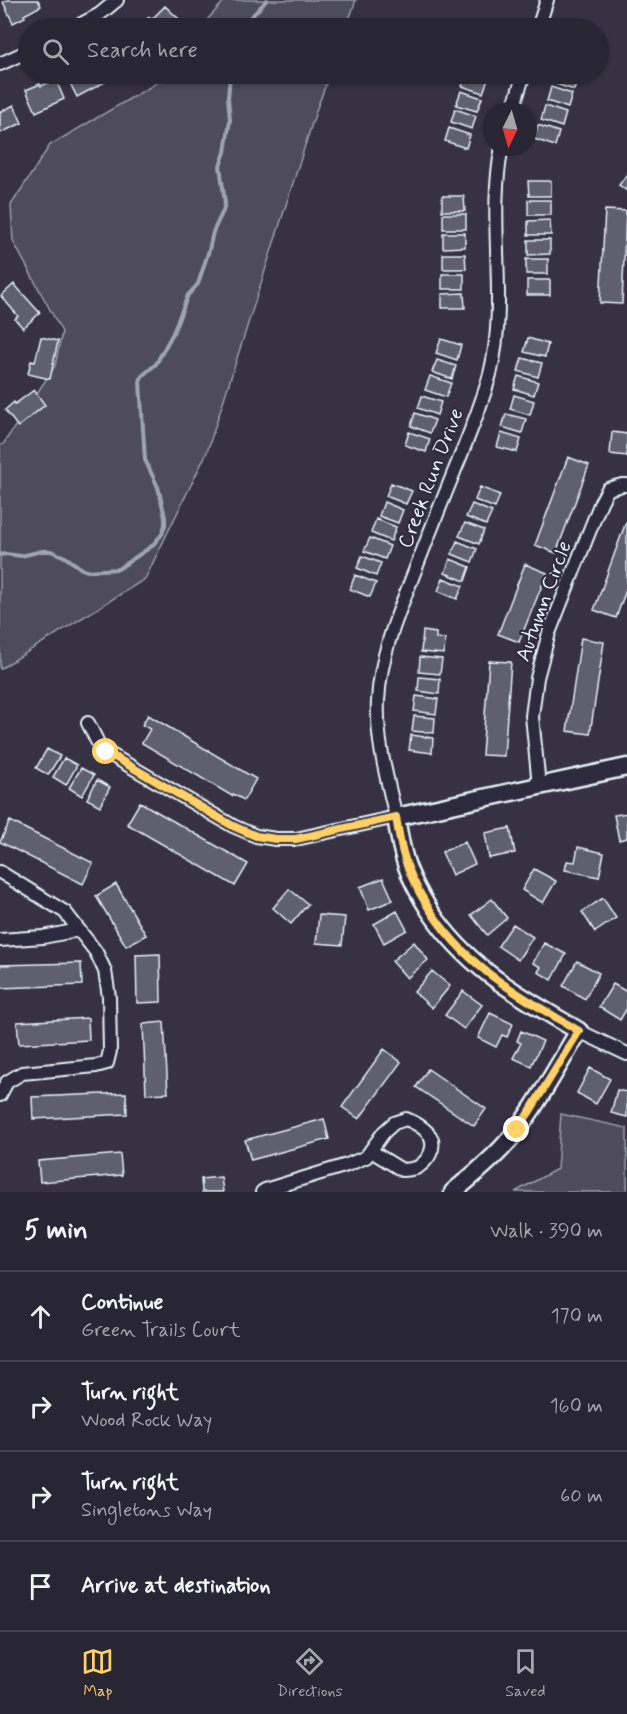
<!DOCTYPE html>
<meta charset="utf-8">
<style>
body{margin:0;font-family:Mynerve,sans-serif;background:#302e3b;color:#f1f3f6}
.compass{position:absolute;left:483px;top:102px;width:54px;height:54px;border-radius:50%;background:#282633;box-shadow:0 2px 4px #0004;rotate:185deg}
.stop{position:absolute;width:18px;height:18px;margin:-14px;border:4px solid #ffd166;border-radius:50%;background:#fff}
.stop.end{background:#ffd166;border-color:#fff;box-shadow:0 2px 6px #0008}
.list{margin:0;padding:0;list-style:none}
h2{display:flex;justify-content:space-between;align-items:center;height:78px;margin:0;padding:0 24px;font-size:26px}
h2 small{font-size:20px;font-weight:400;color:#a5a5ac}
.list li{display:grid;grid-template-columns:39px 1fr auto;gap:18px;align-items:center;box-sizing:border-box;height:90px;padding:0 24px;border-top:2px solid #44434e}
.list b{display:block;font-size:22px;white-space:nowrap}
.list p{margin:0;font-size:20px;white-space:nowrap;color:#a5a5ac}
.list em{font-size:20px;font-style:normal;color:#a5a5ac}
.icon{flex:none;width:33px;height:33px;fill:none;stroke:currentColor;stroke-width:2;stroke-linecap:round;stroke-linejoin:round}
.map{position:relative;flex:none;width:627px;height:1192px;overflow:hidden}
.search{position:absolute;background:#282633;box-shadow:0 2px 4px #0004;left:18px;right:18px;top:18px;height:66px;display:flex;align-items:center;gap:15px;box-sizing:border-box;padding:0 21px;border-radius:33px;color:#a5a5ac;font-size:22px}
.sheet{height:438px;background:#282633}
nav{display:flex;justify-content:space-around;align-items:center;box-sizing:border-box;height:84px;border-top:2px solid #44434e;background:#282633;font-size:16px;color:#a5a5ac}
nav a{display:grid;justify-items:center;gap:3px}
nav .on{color:#ffd166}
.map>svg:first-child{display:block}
.green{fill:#4d4b5c;stroke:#9a9eaa;stroke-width:1.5}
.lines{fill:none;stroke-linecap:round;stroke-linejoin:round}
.stream{stroke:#a0a4af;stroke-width:4}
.building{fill:#605e6e;stroke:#e8f1f8;stroke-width:1.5}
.street-casing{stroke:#e8f1f8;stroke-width:16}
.secondary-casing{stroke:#e8f1f8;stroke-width:21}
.street{stroke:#2f2a3d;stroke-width:12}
.secondary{stroke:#2f2a3d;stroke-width:16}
.route{stroke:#ffd166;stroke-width:8}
.labels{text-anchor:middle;stroke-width:4.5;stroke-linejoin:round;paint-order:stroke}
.street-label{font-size:21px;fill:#e8f1f8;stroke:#2f2a3d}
</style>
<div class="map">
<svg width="627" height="1192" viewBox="0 0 627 1192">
<rect width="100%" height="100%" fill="#363244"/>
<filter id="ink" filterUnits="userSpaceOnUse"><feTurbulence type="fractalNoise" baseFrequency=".0167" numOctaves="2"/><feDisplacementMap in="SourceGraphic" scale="12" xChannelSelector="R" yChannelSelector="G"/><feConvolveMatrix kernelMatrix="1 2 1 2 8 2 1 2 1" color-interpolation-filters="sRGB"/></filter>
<g filter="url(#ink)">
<!-- green -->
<path class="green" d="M 225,0 L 356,0 L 346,28 L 200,28 Z
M 170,74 L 330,74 L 317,108 L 207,452 L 145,579 L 0,669 L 0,446 L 4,443 L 55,366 L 62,332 L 13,241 L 11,205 L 50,145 L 169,76 Z
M 561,1114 L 627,1128 L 627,1192 L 515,1192 L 557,1169 Z"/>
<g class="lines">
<!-- stream -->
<path class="stream" d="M 246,28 L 251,17 L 267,0
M 0,555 L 6,554 L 21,556 L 42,551 L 51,551 L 65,557 L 82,569 L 87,571 L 118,569 L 152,546 L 162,534 L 165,525 L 165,517 L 158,487 L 145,460 L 140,382 L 142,376 L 156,364 L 173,333 L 188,295 L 198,284 L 209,250 L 213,232 L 223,211 L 225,203 L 220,166 L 225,152 L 230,120 L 228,98 L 230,74"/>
</g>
<!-- building -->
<path class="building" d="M 7,0 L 38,0 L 41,6 L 24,15 L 25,17 L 13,23 L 3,2 Z
M 165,6 L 179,19 L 170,28 L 141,28 L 139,27 L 149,17 L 151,20 Z
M 69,74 L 100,74 L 105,82 L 77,97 L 66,75 Z
M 466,74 L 471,74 L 488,79 L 483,93 L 462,86 Z
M 556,74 L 571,74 L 579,76 L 574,90 L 553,83 Z
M 56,80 L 64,99 L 36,112 L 26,90 L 40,84 L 41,86 Z
M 551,87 L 572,94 L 568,108 L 547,101 Z
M 461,91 L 482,98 L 477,111 L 456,105 Z
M 14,105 L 22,123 L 0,133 L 0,112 Z
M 545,106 L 566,113 L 562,127 L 541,120 Z
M 455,109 L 476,116 L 472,129 L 451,122 Z
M 538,125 L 559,132 L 555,146 L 534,139 Z
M 449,128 L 470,135 L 466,148 L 445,141 Z
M 627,174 L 627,191 L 619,185 Z
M 528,181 L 551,181 L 551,196 L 529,196 Z
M 442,196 L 464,196 L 465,211 L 442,211 Z
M 528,200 L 551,200 L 551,215 L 528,215 Z
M 605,210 L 626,211 L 622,304 L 600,303 Z
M 443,214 L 466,214 L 466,229 L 443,229 Z
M 550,220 L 551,235 L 528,235 L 528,221 Z
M 443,233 L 465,233 L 465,247 L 443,248 Z
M 528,240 L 550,240 L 550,254 L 528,255 Z
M 443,254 L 465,254 L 466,269 L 443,269 Z
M 526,259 L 548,259 L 548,274 L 526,274 Z
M 442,274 L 464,274 L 464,289 L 442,289 Z
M 527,280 L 550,280 L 550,295 L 527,295 Z
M 14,284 L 40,313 L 23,328 L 15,319 L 18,316 L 1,296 Z
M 464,293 L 465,308 L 442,308 L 442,294 Z
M 41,337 L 58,341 L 50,379 L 28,374 L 31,361 L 35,362 Z
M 528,338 L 548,344 L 545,357 L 524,352 Z
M 441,339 L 461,345 L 457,360 L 436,353 Z
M 522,358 L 542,363 L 538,377 L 518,371 Z
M 437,360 L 456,366 L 452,379 L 432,372 Z
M 430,376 L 451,383 L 446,397 L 425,390 Z
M 518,376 L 538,382 L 534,395 L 514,389 Z
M 34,390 L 45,405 L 18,427 L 5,410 L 14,402 L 15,404 Z
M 514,395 L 534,401 L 530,415 L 510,409 Z
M 422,396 L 441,402 L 437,415 L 418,408 Z
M 415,413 L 435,420 L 430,433 L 411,426 Z
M 506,414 L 526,419 L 522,433 L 502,427 Z
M 409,432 L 430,439 L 426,452 L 405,445 Z
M 612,432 L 627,434 L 627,456 L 610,454 Z
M 501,433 L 521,439 L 517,452 L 497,447 Z
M 568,457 L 589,465 L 556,553 L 535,545 Z
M 391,483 L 412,491 L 406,504 L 386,496 Z
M 480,487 L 500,495 L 495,508 L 475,500 Z
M 384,502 L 403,510 L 398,523 L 379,516 Z
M 472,504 L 492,512 L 486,525 L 466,517 Z
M 376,519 L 396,527 L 391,541 L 371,533 Z
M 626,522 L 627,522 L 627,587 L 616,618 L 594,610 Z
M 465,523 L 484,530 L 479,544 L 459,536 Z
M 370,538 L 390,546 L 385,559 L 364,551 Z
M 457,541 L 477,549 L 472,562 L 452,554 Z
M 362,556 L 381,563 L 376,576 L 357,568 Z
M 450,559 L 470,567 L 465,581 L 445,573 Z
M 525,564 L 547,573 L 519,642 L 498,634 Z
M 355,575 L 376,583 L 370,597 L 350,589 Z
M 443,578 L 463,586 L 457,599 L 438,591 Z
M 423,631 L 436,633 L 436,638 L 445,639 L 444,654 L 421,652 Z
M 581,638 L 604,642 L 590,734 L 567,731 Z
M 420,657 L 442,659 L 440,674 L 419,672 Z
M 489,661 L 511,662 L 504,756 L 482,755 Z
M 419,677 L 440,679 L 439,694 L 418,691 Z
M 416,696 L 438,699 L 436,714 L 414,711 Z
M 148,715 L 256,779 L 244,800 L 233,794 L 232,796 L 142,743 L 150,729 L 142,725 Z
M 414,716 L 435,718 L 434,733 L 412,731 Z
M 411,735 L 433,738 L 432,753 L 409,750 Z
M 47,749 L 60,756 L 48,775 L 36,768 Z
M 64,758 L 77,765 L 66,785 L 53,777 Z
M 81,768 L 94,775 L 82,796 L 69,788 Z
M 97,780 L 110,787 L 100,806 L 87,799 Z
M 140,802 L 248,864 L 235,886 L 127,824 Z
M 627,813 L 627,838 L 619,840 L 614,815 Z
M 10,821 L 93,863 L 83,884 L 0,842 Z
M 510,828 L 515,853 L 489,858 L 485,833 Z
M 465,842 L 475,864 L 452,875 L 442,852 Z
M 578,847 L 604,853 L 599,877 L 565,870 L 567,861 L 575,862 Z
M 534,869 L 556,881 L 543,903 L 522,890 Z
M 383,878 L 393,900 L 369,910 L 360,887 Z
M 116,884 L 146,935 L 126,946 L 96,896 Z
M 289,889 L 308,904 L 291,924 L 273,908 Z
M 603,898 L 616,918 L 595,932 L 582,912 Z
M 492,899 L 507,918 L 487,935 L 471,915 Z
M 397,911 L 407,930 L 384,943 L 374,924 Z
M 319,915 L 345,917 L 342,945 L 316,943 Z
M 513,924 L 533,937 L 518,960 L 498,946 Z
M 414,942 L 428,960 L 407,978 L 392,961 Z
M 544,943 L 566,954 L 552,980 L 538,972 L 541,967 L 533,963 Z
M 160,954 L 161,1002 L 137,1003 L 136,955 Z
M 577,961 L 599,973 L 585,999 L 563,986 Z
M 81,963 L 82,985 L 0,988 L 0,965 Z
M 432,971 L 450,986 L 432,1008 L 414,992 Z
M 613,984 L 627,992 L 627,1008 L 620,1020 L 599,1007 Z
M 463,991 L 482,1005 L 464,1029 L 445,1015 Z
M 490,1013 L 513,1024 L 507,1037 L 502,1035 L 496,1047 L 478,1038 Z
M 88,1018 L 89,1040 L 19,1044 L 17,1022 Z
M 164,1022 L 168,1093 L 146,1094 L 143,1024 Z
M 521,1031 L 543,1041 L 531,1066 L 513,1058 L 521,1043 L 517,1041 Z
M 384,1049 L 401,1062 L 359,1119 L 342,1107 Z
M 590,1068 L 610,1079 L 596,1104 L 577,1093 Z
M 428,1069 L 486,1109 L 474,1126 L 416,1087 Z
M 617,1090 L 626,1092 L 627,1090 L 627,1117 L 611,1113 Z
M 126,1093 L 127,1114 L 33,1119 L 32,1097 Z
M 324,1119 L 329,1139 L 251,1160 L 245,1140 Z
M 120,1154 L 122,1175 L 40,1182 L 38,1161 Z
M 221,1177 L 223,1192 L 202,1192 L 201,1179 Z"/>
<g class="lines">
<defs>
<path id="street" d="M 74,28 L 100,14 L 117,0
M 538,28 L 547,0
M 0,64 L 28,51
M 512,111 L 524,74
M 88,723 L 99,745 L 106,752 L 233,826 L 256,836 L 276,839 L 296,839 L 396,817 C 387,779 376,740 378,701 C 380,657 396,618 412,578 C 428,537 444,496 461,455 C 472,427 484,399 491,370 C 508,298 487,218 502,147
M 539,786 L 532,716 L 537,678 L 549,633 L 601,502 L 608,489 L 622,485 L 627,485
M 0,872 L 65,912 L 96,952 L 105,971 L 109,997 L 110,1051 L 107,1063 L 96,1066 L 22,1073 L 7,1082 L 0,1095
M 0,940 L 43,937 L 79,930
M 579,1031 L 627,1054
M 262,1192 L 265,1190 L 347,1165 L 366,1157 L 384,1132 L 394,1123 L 406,1119 C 421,1125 439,1136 430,1154 C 428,1159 421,1166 416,1168 C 412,1169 406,1170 402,1170 L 371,1151"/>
<path id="secondary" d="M 453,1192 C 470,1178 487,1164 502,1148 C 533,1114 555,1070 579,1031 C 520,996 469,970 430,911 C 419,894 408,874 403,853 C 400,842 398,829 396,817 L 627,767"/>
</defs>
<!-- street casing -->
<use href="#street" class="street-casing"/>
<!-- secondary casing -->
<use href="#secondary" class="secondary-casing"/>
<!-- street -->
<use href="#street" class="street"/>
<!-- secondary -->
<use href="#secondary" class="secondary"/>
</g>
</g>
<g class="lines" filter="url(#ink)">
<!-- route -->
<path class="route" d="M 106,752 L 233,826 L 256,836 L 276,839 L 296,839 L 396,817 C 398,829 400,842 403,853 C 408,872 418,891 428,907 C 467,969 519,995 579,1031 L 530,1111 L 517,1130"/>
</g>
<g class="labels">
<!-- street labels -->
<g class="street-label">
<text transform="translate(430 478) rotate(-69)" y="7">Creek Run Drive</text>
<text transform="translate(543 601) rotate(-70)" y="7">Autumn Circle</text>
</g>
</g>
</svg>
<svg class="compass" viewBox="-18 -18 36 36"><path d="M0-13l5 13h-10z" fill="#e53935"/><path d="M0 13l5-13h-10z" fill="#a5a5ac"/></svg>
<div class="stop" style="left:106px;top:752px"></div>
<div class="stop end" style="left:517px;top:1130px"></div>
<div class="search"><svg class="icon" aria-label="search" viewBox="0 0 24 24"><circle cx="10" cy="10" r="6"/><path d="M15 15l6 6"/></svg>Search here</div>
</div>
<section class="sheet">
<h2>5 min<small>Walk · 390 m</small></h2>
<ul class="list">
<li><svg class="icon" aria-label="ahead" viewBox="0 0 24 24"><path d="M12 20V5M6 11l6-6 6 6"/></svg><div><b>Continue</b><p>Green Trails Court</p></div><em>170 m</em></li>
<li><svg class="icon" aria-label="right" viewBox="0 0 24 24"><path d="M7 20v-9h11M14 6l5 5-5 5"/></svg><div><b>Turn right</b><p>Wood Rock Way</p></div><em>160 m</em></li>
<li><svg class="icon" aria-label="right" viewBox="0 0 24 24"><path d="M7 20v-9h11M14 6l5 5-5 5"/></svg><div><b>Turn right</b><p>Singletons Way</p></div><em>60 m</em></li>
<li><svg class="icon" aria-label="arrive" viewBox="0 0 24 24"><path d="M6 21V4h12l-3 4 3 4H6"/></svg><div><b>Arrive at destination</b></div></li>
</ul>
</section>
<nav>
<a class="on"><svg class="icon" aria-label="map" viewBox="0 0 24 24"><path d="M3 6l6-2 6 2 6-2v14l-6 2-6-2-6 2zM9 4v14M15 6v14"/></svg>Map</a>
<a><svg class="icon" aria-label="directions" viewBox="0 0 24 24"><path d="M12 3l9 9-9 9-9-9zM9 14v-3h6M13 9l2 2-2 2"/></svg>Directions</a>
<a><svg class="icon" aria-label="saved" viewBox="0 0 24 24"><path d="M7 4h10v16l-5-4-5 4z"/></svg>Saved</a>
</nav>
